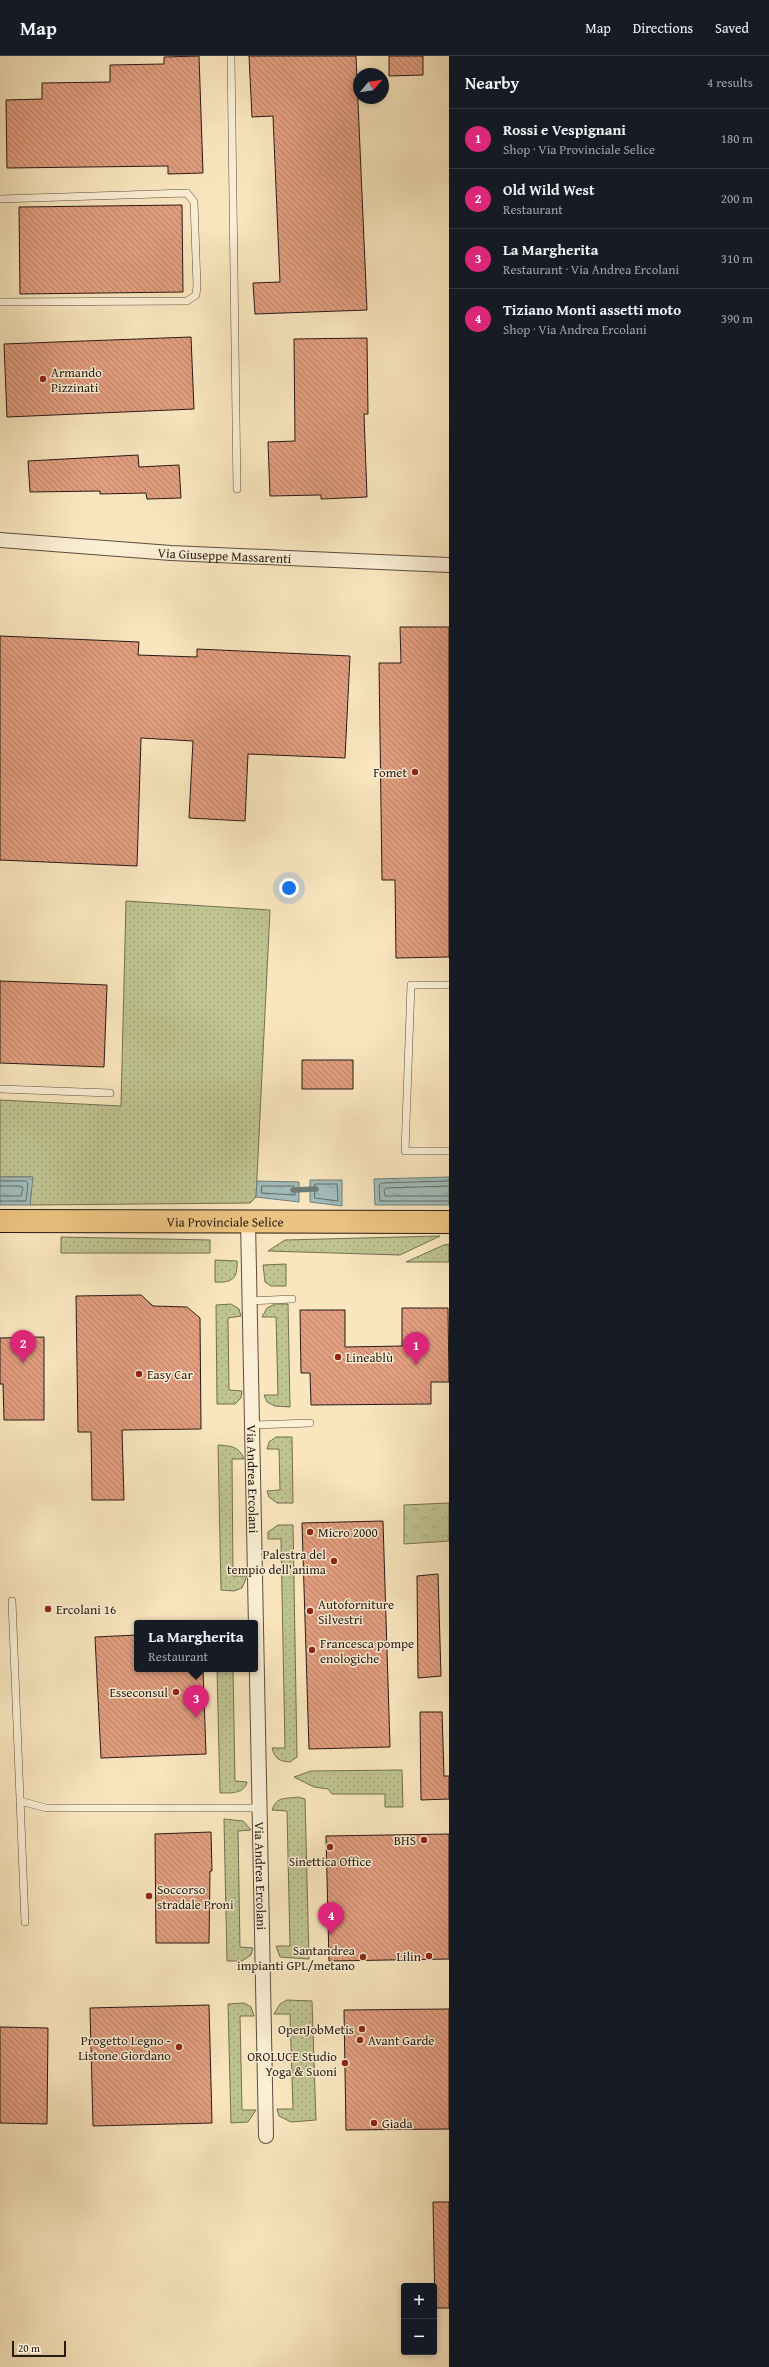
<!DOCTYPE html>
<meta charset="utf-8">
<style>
body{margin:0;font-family:"Gentium Book Plus",serif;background:#20242c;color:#f1f3f6}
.controls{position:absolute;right:12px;bottom:12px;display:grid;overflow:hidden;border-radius:4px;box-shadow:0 2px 6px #0003}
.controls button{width:36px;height:36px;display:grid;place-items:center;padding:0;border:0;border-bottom:1px solid #363941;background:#171b24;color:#f1f3f6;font:20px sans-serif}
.compass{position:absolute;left:353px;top:12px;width:36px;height:36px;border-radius:50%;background:#171b24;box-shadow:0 2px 6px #0003;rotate:61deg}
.scale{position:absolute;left:12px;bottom:10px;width:54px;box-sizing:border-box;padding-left:4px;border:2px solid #271a14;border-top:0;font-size:11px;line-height:14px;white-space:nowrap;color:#271a14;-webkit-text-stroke:3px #fbefd5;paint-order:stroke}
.you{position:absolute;left:289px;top:832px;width:14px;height:14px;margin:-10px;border:3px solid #fff;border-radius:50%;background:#1a73e8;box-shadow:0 0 0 6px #1a73e833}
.badge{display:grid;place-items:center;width:26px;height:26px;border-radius:50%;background:#db2777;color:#fff;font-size:13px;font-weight:700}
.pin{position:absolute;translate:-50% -33px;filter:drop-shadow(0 1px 2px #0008)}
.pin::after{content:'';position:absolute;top:21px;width:14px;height:12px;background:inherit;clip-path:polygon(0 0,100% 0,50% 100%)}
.popup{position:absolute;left:134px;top:1564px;width:124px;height:52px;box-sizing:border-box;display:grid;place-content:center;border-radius:4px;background:#171b24;filter:drop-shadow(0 1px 3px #0005);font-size:13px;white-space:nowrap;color:#9ea1a6}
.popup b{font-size:15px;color:#f1f3f6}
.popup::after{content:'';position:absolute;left:50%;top:100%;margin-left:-8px;border:8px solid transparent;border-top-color:#171b24}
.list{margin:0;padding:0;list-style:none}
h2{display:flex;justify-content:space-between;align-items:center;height:52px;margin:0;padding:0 16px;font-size:17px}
h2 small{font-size:13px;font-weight:400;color:#9ea1a6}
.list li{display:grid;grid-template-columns:26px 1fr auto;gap:12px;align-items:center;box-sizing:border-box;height:60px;padding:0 16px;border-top:1px solid #363941}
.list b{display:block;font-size:15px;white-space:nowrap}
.list p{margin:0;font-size:13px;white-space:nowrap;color:#9ea1a6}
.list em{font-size:13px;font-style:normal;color:#9ea1a6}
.map{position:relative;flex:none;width:449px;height:2311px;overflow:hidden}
header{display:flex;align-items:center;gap:24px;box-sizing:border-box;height:56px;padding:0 20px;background:#171b24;border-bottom:1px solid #363941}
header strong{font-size:19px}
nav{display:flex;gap:22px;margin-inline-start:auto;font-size:14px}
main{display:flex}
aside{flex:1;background:#171b24}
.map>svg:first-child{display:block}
.grass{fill:url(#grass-dots);stroke:#736f52}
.park{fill:url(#park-crowns);stroke:#736f52}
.water{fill:url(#water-ripples);stroke:#707c78}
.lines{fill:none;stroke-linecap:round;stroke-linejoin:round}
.shore{stroke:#646c68;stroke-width:1}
.stream{stroke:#707c78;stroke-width:5.5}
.building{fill:url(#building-back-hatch);stroke:#271a14}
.lane-casing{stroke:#5c4d3f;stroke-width:8}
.street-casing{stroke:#5c4d3f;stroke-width:16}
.primary-casing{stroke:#271a14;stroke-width:24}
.lane{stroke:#fbefd5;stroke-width:7}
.street{stroke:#fbefd5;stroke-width:14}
.primary{stroke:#ecc380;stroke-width:22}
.poi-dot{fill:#8f2418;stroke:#fbefd5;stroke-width:1.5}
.labels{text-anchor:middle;stroke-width:3;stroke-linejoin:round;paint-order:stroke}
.poi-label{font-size:13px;fill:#271a14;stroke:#fbefd5;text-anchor:start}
.street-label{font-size:13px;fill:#271a14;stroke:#fbefd5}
</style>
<header>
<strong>Map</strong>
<nav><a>Map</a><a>Directions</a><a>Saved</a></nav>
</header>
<main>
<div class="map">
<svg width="449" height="2311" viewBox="0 0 449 2311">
<defs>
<pattern id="grass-dots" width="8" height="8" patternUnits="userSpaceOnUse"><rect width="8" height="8" fill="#bfc491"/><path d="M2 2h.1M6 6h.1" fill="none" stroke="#a4a87c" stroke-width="1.8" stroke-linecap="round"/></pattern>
<pattern id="park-crowns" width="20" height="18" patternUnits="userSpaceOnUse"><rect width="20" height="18" fill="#bfc491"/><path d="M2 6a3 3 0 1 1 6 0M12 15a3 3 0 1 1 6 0" fill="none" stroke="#a4a87c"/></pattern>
<pattern id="water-ripples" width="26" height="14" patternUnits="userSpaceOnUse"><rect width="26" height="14" fill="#a1bdbb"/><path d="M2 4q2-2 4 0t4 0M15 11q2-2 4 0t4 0" fill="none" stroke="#8ba2a0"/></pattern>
<pattern id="building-back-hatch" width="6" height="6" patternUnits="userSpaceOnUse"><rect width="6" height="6" fill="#e29e80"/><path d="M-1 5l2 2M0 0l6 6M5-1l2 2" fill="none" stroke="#b78068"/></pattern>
</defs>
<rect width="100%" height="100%" fill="#f9e6bf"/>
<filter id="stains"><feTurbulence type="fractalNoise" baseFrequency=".005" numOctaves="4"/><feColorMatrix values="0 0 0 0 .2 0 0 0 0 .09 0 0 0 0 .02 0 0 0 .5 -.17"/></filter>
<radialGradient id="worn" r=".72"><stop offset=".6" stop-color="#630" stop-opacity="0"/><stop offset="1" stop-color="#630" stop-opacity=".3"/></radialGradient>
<!-- grass -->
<path class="grass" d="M 126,845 L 270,854 L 256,1141 L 250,1147 L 30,1149 L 32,1121 L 0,1121 L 0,1044 L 121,1050 Z
M 440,1180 L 400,1199 L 268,1195 L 285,1184 Z
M 61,1181 L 210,1184 L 210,1197 L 61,1197 Z
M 449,1188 L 449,1206 L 406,1206 L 444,1189 Z
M 215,1204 L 237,1205 C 238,1223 232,1227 215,1226 Z
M 286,1208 L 286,1230 L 271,1230 L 265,1226 L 263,1209 Z
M 231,1248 L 239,1253 L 241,1260 L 228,1262 L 229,1334 L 242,1335 L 241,1342 L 235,1348 L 217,1348 L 216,1249 Z
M 275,1248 L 288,1248 L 290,1351 L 275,1350 L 267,1346 L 264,1339 L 278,1339 L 276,1261 L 262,1261 L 267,1252 Z
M 276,1381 L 292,1381 L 293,1447 L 277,1447 L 269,1441 L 267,1435 L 280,1434 L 279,1393 L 267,1393 L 269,1386 Z
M 218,1389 C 230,1390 239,1390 244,1403 L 232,1403 L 233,1520 L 247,1520 L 242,1532 L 234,1535 L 221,1534 Z
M 278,1469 L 293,1469 L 297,1701 L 290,1706 C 279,1705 275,1703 272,1692 L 285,1692 L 281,1483 L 268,1483 L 268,1476 Z
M 217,1613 L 233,1613 L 235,1725 L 247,1726 C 244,1738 231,1737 220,1737 Z
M 402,1714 L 403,1751 L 385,1751 L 385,1738 L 332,1738 L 328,1733 L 314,1731 L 294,1721 L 311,1715 Z
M 298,1741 L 305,1743 L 309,1903 L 280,1901 L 276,1890 L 290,1890 L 287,1755 L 272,1754 C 277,1740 285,1743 298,1741 Z
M 224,1763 L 243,1765 L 251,1774 L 238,1775 L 240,1891 L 253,1892 L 251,1899 L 242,1905 L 227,1905 Z
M 287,1944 L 312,1945 L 316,2064 L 291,2066 L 279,2060 L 277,2053 L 293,2053 L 290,1958 L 274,1958 L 280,1948 Z
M 244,1947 L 251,1951 L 254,1960 L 240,1960 L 242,2054 L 256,2054 L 248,2066 L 231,2067 L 228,1948 Z"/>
<!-- park -->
<path class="park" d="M 449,1447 L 449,1485 L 404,1488 L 404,1449 Z"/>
<!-- water -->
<path class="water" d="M 0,1121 L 33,1121 L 30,1149 L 0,1149 Z
M 449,1121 L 449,1149 L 375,1149 L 374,1123 Z
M 310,1124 L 342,1124 L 342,1150 L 310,1146 Z
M 257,1125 L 299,1126 L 299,1146 L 256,1141 Z"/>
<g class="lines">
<!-- shore -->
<path class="shore" d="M 0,1125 L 26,1125 L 28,1127 L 26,1145 L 0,1145
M 449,1125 L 381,1127 L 379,1129 L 380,1145 L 449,1145
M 315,1128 L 337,1128 L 338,1145 L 315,1142 Z
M 0,1130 L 21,1130 L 23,1132 L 21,1140 L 0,1140
M 262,1130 L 294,1130 L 295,1139 L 262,1137 Z
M 449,1130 L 386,1132 L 384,1134 L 385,1140 L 449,1140"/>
<!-- stream -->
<path class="stream" d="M 293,1134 L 316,1133"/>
</g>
<!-- building -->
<path class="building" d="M 199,0 L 203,117 L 168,118 L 168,110 L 7,112 L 6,44 L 42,43 L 42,27 L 110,26 L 110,9 L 164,8 L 164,1 Z
M 249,0 L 356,0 L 367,254 L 255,258 L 253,227 L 280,226 L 273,60 L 252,61 Z
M 389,0 L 423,0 L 423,19 L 389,20 Z
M 182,149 L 183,236 L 20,238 L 19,151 Z
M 191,281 L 194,353 L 7,361 L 4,288 Z
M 367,282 L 368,358 L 364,358 L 367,441 L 321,443 L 321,439 L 270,440 L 268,386 L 295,385 L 294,283 Z
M 138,399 L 139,411 L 179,409 L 181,442 L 147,443 L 146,437 L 100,438 L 100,435 L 30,436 L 28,405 Z
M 400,571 L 449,571 L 449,901 L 396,902 L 395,824 L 382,824 L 379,607 L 401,607 Z
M 0,580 L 139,586 L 138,599 L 197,601 L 197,593 L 350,600 L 345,702 L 248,698 L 245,765 L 189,762 L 193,685 L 141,682 L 137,810 L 0,804 Z
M 0,925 L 107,929 L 104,1011 L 0,1007 Z
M 302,1004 L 353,1004 L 353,1033 L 302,1033 Z
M 141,1239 L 153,1250 L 187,1251 L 200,1262 L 201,1373 L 122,1374 L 124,1444 L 92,1444 L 91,1376 L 78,1376 L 76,1240 Z
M 402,1252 L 448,1252 L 449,1326 L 431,1326 L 431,1348 L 311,1349 L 310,1317 L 301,1317 L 300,1254 L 345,1254 L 345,1291 L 402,1290 Z
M 44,1281 L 44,1364 L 4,1364 L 3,1328 L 0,1328 L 0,1282 Z
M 383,1465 L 390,1691 L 309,1693 L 302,1467 Z
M 438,1518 L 441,1620 L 418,1622 L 417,1520 Z
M 137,1579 L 137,1613 L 203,1613 L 206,1698 L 101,1702 L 95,1581 Z
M 420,1656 L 442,1656 L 444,1720 L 449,1720 L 449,1743 L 421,1744 Z
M 211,1776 L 212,1815 L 210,1815 L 209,1887 L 156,1887 L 155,1778 Z
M 449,1778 L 449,1903 L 329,1905 L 326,1780 Z
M 209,1949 L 212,2067 L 93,2070 L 90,1952 Z
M 449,1953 L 449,2073 L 346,2074 L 344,1954 Z
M 0,1971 L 48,1972 L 47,2068 L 0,2067 Z
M 433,2146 L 449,2146 L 449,2252 L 435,2252 Z"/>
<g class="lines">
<defs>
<path id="lane" d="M 231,0 L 237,433
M 0,143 L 187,137 L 194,146 L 197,230 L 196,239 L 187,245 L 0,246
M 449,929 L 411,929 L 405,1095 L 449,1095
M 0,1033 L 110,1037
M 250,1245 L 292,1243
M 252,1369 L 310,1367
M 12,1545 L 25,1866
M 20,1745 L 46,1752 L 260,1752"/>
<g id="street">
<path id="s1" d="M 0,484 L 171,497 L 449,509"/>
<path id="s2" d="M 248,1165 L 266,2080"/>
</g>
<g id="primary">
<path id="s3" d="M 0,1165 L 449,1166"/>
</g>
</defs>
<!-- lane casing -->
<use href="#lane" class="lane-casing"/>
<!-- street casing -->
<use href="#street" class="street-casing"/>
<!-- primary casing -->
<use href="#primary" class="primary-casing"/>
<!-- lane -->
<use href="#lane" class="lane"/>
<!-- street -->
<use href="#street" class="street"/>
<!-- primary -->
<use href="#primary" class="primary"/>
</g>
<!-- markers -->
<g class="poi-dot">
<circle cx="43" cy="323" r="4"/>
<circle cx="415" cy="716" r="4"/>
<circle cx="338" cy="1301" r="4"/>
<circle cx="139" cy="1318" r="4"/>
<circle cx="310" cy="1476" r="4"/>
<circle cx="334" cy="1505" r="4"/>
<circle cx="48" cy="1553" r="4"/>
<circle cx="310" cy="1555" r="4"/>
<circle cx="312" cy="1594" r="4"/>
<circle cx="176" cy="1636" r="4"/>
<circle cx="424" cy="1784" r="4"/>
<circle cx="330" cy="1791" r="4"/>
<circle cx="149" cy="1840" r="4"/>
<circle cx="429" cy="1900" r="4"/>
<circle cx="363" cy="1901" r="4"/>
<circle cx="362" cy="1973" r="4"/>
<circle cx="360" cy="1984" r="4"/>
<circle cx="179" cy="1991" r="4"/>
<circle cx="345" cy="2007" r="4"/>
<circle cx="374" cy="2067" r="4"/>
</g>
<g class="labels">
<!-- poi labels -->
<g class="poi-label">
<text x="51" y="321">Armando<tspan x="51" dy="15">Pizzinati</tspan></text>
<text x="407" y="721" text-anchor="end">Fomet</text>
<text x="346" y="1306">Lineablù</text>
<text x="147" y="1323">Easy Car</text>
<text x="318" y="1481">Micro 2000</text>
<text x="326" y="1503" text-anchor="end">Palestra del<tspan x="326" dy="15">tempio dell'anima</tspan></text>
<text x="318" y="1553">Autoforniture<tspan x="318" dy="15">Silvestri</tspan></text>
<text x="56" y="1558">Ercolani 16</text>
<text x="320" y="1592">Francesca pompe<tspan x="320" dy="15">enologiche</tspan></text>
<text x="168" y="1641" text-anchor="end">Esseconsul</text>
<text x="416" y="1789" text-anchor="end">BHS</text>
<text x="330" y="1810" text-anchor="middle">Sinettica Office</text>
<text x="157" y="1838">Soccorso<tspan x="157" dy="15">stradale Proni</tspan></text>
<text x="355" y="1899" text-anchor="end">Santandrea<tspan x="355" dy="15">impianti GPL/metano</tspan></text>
<text x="421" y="1905" text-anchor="end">Lilin</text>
<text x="354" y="1978" text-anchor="end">OpenJobMetis</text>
<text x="171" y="1989" text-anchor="end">Progetto Legno -<tspan x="171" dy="15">Listone Giordano</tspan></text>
<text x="368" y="1989">Avant Garde</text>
<text x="337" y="2005" text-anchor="end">OROLUCE Studio<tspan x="337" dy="15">Yoga &amp; Suoni</tspan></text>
<text x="382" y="2072">Giada</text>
</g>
<!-- street labels -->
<g class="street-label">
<text dy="5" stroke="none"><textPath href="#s1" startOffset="225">Via Giuseppe Massarenti</textPath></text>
<text dy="5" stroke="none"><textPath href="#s3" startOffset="225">Via Provinciale Selice</textPath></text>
<text dy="5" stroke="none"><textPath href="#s2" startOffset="258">Via Andrea Ercolani</textPath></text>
<text dy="5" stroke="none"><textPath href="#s2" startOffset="655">Via Andrea Ercolani</textPath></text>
</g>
</g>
<rect width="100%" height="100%" filter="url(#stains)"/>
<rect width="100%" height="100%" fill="url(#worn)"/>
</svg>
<div class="controls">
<button>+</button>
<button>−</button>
</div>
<svg class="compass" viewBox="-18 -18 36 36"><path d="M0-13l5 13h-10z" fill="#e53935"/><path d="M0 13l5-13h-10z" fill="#9ea1a6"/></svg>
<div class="scale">20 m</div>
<div class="you"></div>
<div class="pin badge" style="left:416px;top:1309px">1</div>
<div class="pin badge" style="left:23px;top:1307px">2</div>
<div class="pin badge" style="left:196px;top:1662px">3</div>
<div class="popup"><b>La Margherita</b>Restaurant</div>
<div class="pin badge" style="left:331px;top:1879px">4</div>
</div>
<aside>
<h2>Nearby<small>4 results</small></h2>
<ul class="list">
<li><span class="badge">1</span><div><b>Rossi e Vespignani</b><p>Shop · Via Provinciale Selice</p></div><em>180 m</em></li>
<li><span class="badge">2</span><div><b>Old Wild West</b><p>Restaurant</p></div><em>200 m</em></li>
<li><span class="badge">3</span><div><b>La Margherita</b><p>Restaurant · Via Andrea Ercolani</p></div><em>310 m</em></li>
<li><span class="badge">4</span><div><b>Tiziano Monti assetti moto</b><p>Shop · Via Andrea Ercolani</p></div><em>390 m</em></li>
</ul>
</aside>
</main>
